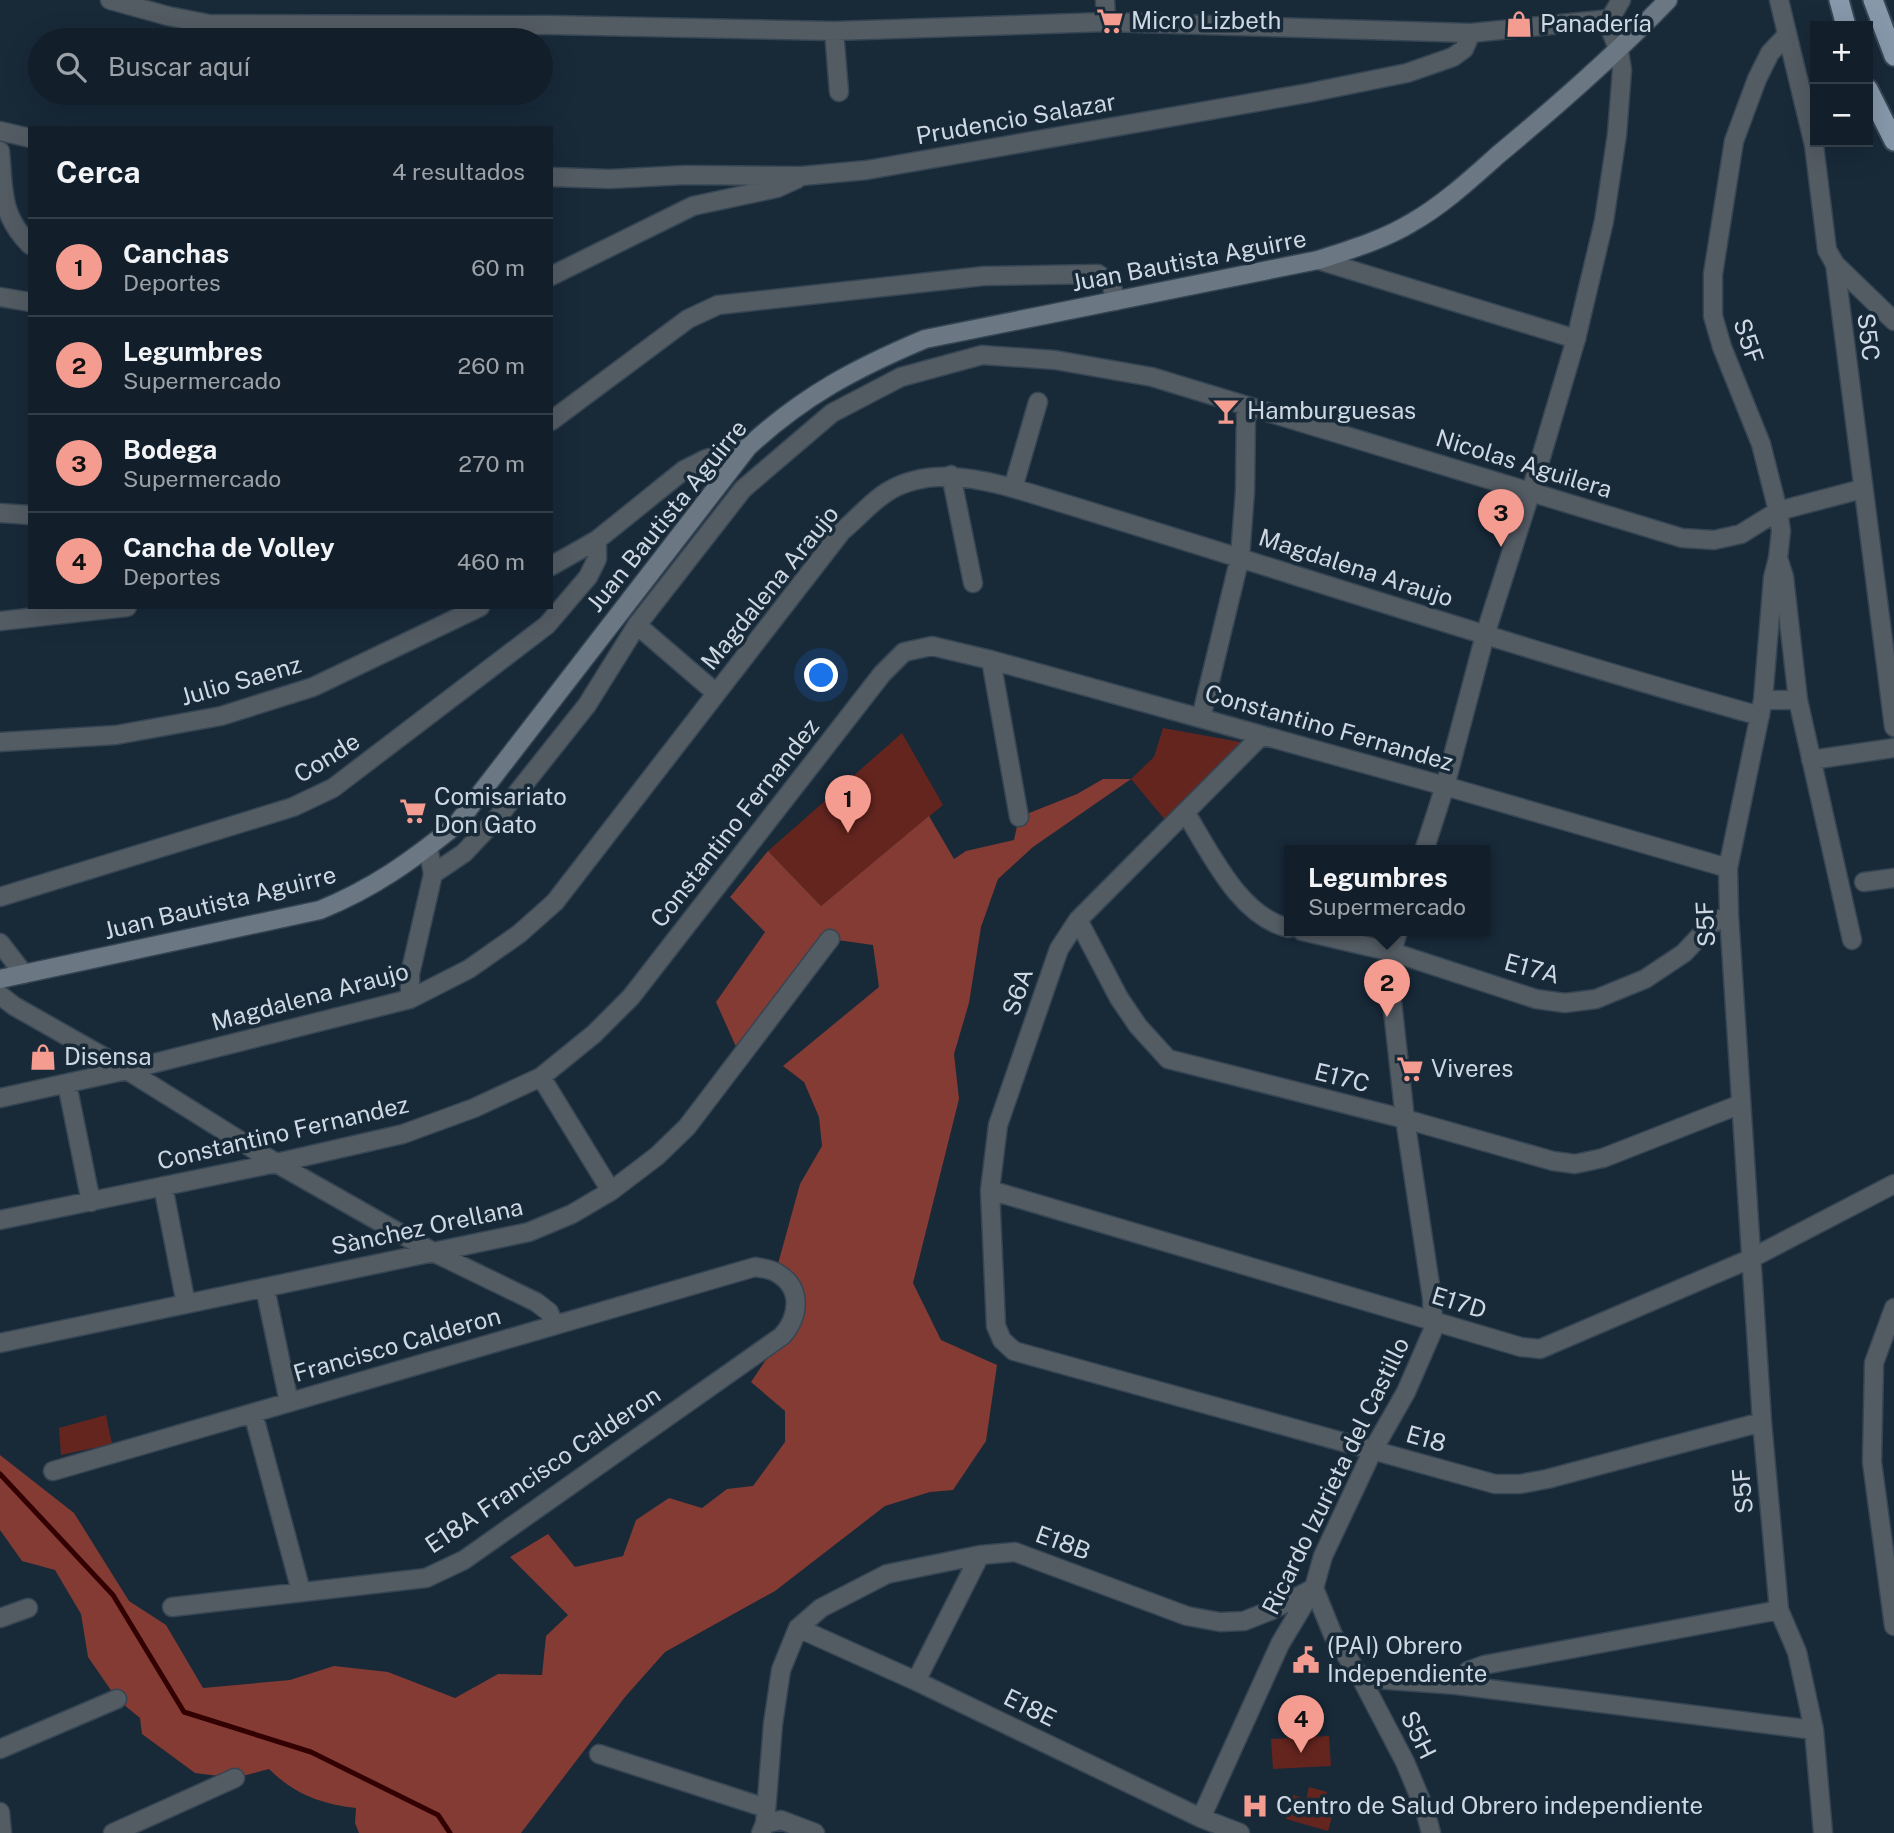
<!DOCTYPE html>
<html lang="es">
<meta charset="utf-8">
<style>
body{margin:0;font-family:"Public Sans",sans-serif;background:#1f2c36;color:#f1f3f6}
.controls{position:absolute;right:21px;top:21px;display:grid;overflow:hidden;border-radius:0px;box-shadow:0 7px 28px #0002}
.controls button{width:63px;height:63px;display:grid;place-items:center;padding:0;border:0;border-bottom:2px solid #313d47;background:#121f2a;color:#f1f3f6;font:35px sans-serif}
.you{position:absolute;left:822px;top:676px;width:24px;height:24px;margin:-18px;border:5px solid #fff;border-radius:50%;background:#1a73e8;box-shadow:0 0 0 10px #1a73e833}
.badge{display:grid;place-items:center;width:46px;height:46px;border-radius:50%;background:#f59c91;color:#111;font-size:23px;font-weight:700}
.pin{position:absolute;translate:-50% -58px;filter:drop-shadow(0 2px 4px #0008)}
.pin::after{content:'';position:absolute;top:37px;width:24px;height:21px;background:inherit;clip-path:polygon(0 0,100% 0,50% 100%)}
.popup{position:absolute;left:1284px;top:845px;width:206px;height:91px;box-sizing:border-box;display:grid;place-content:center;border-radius:0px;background:#121f2a;filter:drop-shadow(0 2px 5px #0005);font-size:23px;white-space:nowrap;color:#9ca2a8}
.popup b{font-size:26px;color:#f1f3f6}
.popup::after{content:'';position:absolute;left:50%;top:100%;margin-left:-14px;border:14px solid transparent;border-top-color:#121f2a}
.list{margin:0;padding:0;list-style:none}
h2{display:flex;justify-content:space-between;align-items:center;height:91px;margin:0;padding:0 28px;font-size:30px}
h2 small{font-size:23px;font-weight:400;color:#9ca2a8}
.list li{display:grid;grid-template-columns:46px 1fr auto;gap:21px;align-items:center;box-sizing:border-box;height:98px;padding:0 28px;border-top:2px solid #313d47}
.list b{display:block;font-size:26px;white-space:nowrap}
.list p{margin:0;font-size:23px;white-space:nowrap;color:#9ca2a8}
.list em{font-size:23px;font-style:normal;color:#9ca2a8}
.icon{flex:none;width:38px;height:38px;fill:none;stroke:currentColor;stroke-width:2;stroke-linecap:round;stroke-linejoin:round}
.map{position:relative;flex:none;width:1894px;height:1833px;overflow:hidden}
.search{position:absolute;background:#121f2a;box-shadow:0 7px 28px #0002;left:28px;top:28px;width:525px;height:77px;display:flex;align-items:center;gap:18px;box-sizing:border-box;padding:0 24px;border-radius:38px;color:#9ca2a8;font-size:26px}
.panel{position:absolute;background:#121f2a;box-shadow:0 7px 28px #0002;left:28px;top:126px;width:525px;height:483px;border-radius:0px}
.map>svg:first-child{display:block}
.green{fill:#65251f}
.forest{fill:#843b34}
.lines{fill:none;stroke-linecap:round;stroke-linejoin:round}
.stream{stroke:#320001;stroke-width:5}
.minor-casing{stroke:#354553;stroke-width:21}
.tertiary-casing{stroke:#354553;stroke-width:21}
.secondary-casing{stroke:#354553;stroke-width:21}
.trunk-casing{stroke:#354553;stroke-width:23}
.minor{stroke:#535b63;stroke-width:18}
.tertiary{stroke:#535b63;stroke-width:18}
.secondary{stroke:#6b7884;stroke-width:18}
.trunk{stroke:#8698aa;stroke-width:19}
.labels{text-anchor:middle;stroke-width:7;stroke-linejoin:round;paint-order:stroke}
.poi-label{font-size:24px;fill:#ced8e2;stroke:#182938;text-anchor:start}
.street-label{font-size:24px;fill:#ced8e2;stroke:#182938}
</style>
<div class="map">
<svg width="1894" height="1833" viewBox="0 0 1894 1833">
<rect width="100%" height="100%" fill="#182938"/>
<!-- green -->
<path class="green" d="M 1163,728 L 1246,743 L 1166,821 L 1131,779 L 1154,757 Z
M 902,733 L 943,805 L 821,906 L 768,851 Z
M 106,1415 L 112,1444 L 61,1455 L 59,1428 Z
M 1329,1736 L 1331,1766 L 1273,1769 L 1271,1739 Z
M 1309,1787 L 1327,1792 L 1324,1803 L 1335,1806 L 1328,1831 L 1286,1819 L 1293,1795 L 1306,1799 Z"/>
<!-- forest -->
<path class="forest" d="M 1103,779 L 1131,779 L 1033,847 L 998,879 L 981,927 L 969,1003 L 954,1054 L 959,1099 L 913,1283 L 941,1340 L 997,1365 L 986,1441 L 953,1490 L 930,1492 L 885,1506 L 775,1591 L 665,1652 L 625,1697 L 521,1833 L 359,1833 L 355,1823 L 356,1808 C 321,1804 294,1794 269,1769 L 235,1778 L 195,1773 L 142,1734 L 140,1718 L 117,1699 L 88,1657 L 81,1614 L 55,1570 L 22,1561 L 0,1530 L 0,1455 L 74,1513 L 129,1601 L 166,1625 L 203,1688 L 290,1680 L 334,1666 L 388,1672 L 455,1698 L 498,1674 L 542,1675 L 546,1636 L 568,1615 L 510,1557 L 548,1534 L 575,1567 L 623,1556 L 636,1520 L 669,1498 L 702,1508 L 727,1489 L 753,1486 L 785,1442 L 785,1411 L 751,1382 L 782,1336 L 797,1299 L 776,1271 L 800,1184 L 822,1146 L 819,1117 L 804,1082 L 783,1066 L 879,987 L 873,945 L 830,939 L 737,1049 L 716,1002 L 765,932 L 730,897 L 768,851 L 821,906 L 929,816 L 954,859 L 966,851 L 1014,840 L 1019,817 L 1077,794 Z"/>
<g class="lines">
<!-- stream -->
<path class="stream" d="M 0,1474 L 113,1595 L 184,1712 L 311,1752 L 438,1815 L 450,1833"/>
<defs>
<path id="minor" d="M 110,0 L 168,16 L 209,24 L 550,25 L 834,31 L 1106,22 L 1471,33 L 1610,19
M 1105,0 L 1106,22
M 834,31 L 839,92
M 1786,36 L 1770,53 L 1757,79 L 1734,141 L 1713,274 L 1713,316 L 1722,347 L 1761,444 L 1778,511 L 1781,531 L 1778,558 L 1773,578 L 1763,700 L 1728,868 L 1729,915 L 1762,1422 L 1779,1610 L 1797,1652 L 1814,1730 L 1823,1833
M 0,131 L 30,138
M 0,151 C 4,192 0,214 30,245
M 551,177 L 610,179 L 685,175 L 802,176 L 867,170 L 1308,93 L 1407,73 L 1453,57 L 1464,49 L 1471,33
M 1318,260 L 1576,339
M 1835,264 L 1894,727
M 551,276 L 693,206 L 777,188 L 797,179
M 0,297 L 30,302
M 551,421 L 688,319 L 718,305 L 984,276 L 1098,274 L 1111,284 L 1116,301
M 951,475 L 973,583
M 1013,488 L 1038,402
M 0,513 L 30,515
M 1778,558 L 1784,577 L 1798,700 L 1852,940
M 551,566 L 597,540 L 684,470 L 706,459 L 748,447
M 0,621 L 127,607
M 637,625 L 716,693
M 991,660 L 1019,817
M 1763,700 L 1798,700
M 1201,718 L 1240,557 L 1245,491 L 1246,406
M 1262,735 L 1078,920 L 1059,949 L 998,1125 L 990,1190 L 996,1326 L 1002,1340 L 1014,1351 L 1495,1484 L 1520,1484 L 1547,1479 L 1762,1422
M 0,742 L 116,735 L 221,716 L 313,687 L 480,607
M 1811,760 L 1894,748
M 1185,812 C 1210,851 1239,917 1289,928
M 433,874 L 464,853 L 498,817 L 587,705 L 637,625 L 743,489 L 832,413 L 901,377 L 982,355 L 1055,360 L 1152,377 L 1682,538 L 1714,540 L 1741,534 L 1778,511 L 1862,489
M 1864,882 L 1894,878
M 0,897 L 293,807 L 333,788 L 547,625 L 588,577 L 597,559 L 597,540
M 1078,920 L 1119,998 L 1138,1026 L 1168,1059 L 1405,1119 L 1553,1161 L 1575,1164 L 1603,1158 L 1741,1104
M 1302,931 L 1392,952 L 1536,999 L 1565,1003 L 1596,999 L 1645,979 L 1684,953 L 1712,923 L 1729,915
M 0,943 L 24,974
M 0,995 L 14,1006 L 127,1070 L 276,1163 L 433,1252 L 536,1302 L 549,1312 L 554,1325
M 410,999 L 410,974 L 433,874 L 428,847
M 541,1077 L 611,1191
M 67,1084 L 91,1202
M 0,1098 L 127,1070 L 410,999 L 469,969 L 519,934 L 555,902 L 842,531 C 857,519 871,502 887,492 C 926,468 972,477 1013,488 C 1262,563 1509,646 1760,716
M 163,1186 L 186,1304
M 990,1190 L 1521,1347 L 1540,1349 L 1750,1259 L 1894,1184
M 0,1220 L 276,1163 L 403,1134 L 474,1108 L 541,1077 L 594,1034 L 631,997 L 882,674 L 904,652 L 932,646 L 991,660 L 1445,786 L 1728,868
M 265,1288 L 289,1402
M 1894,1308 L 1874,1363 L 1872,1462 L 1894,1626
M 0,1343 L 529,1232 L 572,1214 L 611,1191 L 657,1156 L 687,1127 L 830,939
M 253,1413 L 301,1591
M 53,1471 L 755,1267 C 762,1268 771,1269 777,1273 C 803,1288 799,1317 782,1336 L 464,1560 L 426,1578 L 172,1607
M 0,1618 L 28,1608
M 798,1628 L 916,1681 L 1201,1818 L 1240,1833
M 1361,1678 L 1457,1685 L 1814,1730
M 916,1681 L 980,1555
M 1457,1685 L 1468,1671 L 1484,1665 L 1779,1610
M 0,1749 L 117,1699
M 599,1754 L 766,1808
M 1201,1818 L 1280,1644 L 1313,1589
M 765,1824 L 781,1820 L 815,1833
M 113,1833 L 235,1778
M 761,1833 L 765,1824 L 773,1724 L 781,1670 L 798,1628 L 821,1608 L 887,1574 L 980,1555 L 1015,1552 L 1187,1616 L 1220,1622 L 1244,1621 L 1272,1610 L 1314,1588"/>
<path id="tertiary" d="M 1779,0 L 1814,145 L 1827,250 L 1835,264 L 1894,321
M 1424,851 L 1445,786 L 1485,635 L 1531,491 L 1576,339 L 1604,221 L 1617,134 L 1622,70 L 1619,51 L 1609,26 L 1610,19 L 1621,0
M 1398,931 L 1392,952 L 1390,983 L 1405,1119 L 1432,1298 L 1433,1330 L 1406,1392 L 1373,1450 L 1323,1556 L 1314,1588 L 1333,1635 L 1361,1678 L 1405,1762 L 1425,1810 L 1431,1833
M 0,1812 L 2,1833"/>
<path id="secondary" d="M 0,979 L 320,910 C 374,888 411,861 456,825 L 748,447 C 803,396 856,368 925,339 L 1318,260 C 1349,250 1383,240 1411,223 C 1443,205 1472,178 1499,154 C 1558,105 1615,55 1668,0"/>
<path id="trunk" d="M 1839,0 L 1846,26
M 1873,0 L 1894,56
M 1868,89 L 1894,141"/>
</defs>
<!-- minor casing -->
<use href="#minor" class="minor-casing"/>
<!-- tertiary casing -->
<use href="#tertiary" class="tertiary-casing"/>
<!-- secondary casing -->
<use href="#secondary" class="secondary-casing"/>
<!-- trunk casing -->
<use href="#trunk" class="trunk-casing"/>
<!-- minor -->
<use href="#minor" class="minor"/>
<!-- tertiary -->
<use href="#tertiary" class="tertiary"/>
<!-- secondary -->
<use href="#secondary" class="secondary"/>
<!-- trunk -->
<use href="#trunk" class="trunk"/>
</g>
<!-- icons -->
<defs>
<symbol id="supermarket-bare" viewBox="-9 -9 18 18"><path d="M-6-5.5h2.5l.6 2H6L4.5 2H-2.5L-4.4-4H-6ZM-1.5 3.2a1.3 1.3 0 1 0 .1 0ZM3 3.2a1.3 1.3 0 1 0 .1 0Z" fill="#f59c91" stroke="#182938" stroke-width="2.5" paint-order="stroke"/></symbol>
<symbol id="shop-bare" viewBox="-9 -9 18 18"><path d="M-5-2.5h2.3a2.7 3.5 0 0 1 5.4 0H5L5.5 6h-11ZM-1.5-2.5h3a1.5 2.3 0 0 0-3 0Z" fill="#f59c91" stroke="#182938" stroke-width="2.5" paint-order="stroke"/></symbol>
<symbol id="bar-bare" viewBox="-9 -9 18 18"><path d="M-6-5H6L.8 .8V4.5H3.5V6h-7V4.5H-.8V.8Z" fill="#f59c91" stroke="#182938" stroke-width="2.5" paint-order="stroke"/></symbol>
<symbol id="civic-bare" viewBox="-9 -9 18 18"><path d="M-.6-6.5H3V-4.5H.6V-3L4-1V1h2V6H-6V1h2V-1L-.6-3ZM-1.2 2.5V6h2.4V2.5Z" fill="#f59c91" stroke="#182938" stroke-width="2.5" paint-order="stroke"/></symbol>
<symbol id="hospital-bare" viewBox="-9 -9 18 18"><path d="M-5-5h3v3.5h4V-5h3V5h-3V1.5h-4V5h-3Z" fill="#f59c91" stroke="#182938" stroke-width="2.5" paint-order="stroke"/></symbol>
</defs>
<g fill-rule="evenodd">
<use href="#supermarket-bare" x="1091" y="2" width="38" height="38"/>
<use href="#shop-bare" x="1500" y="5" width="38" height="38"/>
<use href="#bar-bare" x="1207" y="392" width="38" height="38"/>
<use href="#supermarket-bare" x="394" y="792" width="38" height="38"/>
<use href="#shop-bare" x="24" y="1038" width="38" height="38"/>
<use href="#supermarket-bare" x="1391" y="1050" width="38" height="38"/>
<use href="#civic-bare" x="1287" y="1641" width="38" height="38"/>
<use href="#hospital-bare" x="1236" y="1787" width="38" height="38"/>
</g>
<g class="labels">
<!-- poi labels -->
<g class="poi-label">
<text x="1131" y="29">Micro Lizbeth</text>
<text x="1540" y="32">Panadería</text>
<text x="1247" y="419">Hamburguesas</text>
<text x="434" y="805">Comisariato<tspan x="434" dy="28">Don Gato</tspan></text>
<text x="64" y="1065">Disensa</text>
<text x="1431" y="1077">Viveres</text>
<text x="1327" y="1654">(PAI) Obrero<tspan x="1327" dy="28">Independiente</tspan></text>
<text x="1276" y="1814">Centro de Salud Obrero independiente</text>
</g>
<!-- street labels -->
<g class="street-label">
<text transform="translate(1016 119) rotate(-10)" y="8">Prudencio Salazar</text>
<text transform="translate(1189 261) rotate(-11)" y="8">Juan Bautista Aguirre</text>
<text transform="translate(1868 337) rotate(83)" y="8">S5C</text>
<text transform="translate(1748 341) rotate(71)" y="8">S5F</text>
<text transform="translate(1524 464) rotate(17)" y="8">Nicolas Aguilera</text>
<text transform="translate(667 516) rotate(-51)" y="8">Juan Bautista Aguirre</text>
<text transform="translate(1356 568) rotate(18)" y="8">Magdalena Araujo</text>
<text transform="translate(770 588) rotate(-51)" y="8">Magdalena Araujo</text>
<text transform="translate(241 681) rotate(-16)" y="8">Julio Saenz</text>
<text transform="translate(1329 728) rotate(16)" y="8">Constantino Fernandez</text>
<text transform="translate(327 758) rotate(-32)" y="8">Conde</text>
<text transform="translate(735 823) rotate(-52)" y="8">Constantino Fernandez</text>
<text transform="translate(220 903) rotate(-14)" y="8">Juan Bautista Aguirre</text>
<text transform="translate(1706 924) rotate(-93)" y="8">S5F</text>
<text transform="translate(1532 969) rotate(15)" y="8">E17A</text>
<text transform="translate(1018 992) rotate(-71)" y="8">S6A</text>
<text transform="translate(310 997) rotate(-15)" y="8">Magdalena Araujo</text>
<text transform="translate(1342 1078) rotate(14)" y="8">E17C</text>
<text transform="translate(283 1133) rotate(-13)" y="8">Constantino Fernandez</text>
<text transform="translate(427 1227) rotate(-12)" y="8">Sànchez Orellana</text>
<text transform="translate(1459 1303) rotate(17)" y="8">E17D</text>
<text transform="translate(397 1345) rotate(-16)" y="8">Francisco Calderon</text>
<text transform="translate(1426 1439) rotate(16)" y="8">E18</text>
<text transform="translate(543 1470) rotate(-34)" y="8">E18A Francisco Calderon</text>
<text transform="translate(1336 1476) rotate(-64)" y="8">Ricardo Izurieta del Castillo</text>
<text transform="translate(1743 1491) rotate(-95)" y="8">S5F</text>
<text transform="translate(1063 1543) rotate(20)" y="8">E18B</text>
<text transform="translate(1030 1708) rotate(26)" y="8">E18E</text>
<text transform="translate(1418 1735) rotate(64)" y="8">S5H</text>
</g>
</g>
</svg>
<div class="controls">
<button>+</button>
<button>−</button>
</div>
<div class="you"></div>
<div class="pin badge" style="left:848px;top:833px">1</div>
<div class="pin badge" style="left:1387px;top:1017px">2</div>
<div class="popup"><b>Legumbres</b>Supermercado</div>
<div class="pin badge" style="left:1501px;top:547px">3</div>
<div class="pin badge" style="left:1301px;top:1753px">4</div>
<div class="search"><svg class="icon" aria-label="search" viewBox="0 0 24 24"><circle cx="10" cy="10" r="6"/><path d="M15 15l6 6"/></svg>Buscar aquí</div>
<section class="panel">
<h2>Cerca<small>4 resultados</small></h2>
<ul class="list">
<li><span class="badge">1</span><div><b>Canchas</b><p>Deportes</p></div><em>60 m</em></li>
<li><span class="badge">2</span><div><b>Legumbres</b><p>Supermercado</p></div><em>260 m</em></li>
<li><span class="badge">3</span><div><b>Bodega</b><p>Supermercado</p></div><em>270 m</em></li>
<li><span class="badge">4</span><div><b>Cancha de Volley</b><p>Deportes</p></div><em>460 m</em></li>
</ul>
</section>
</div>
